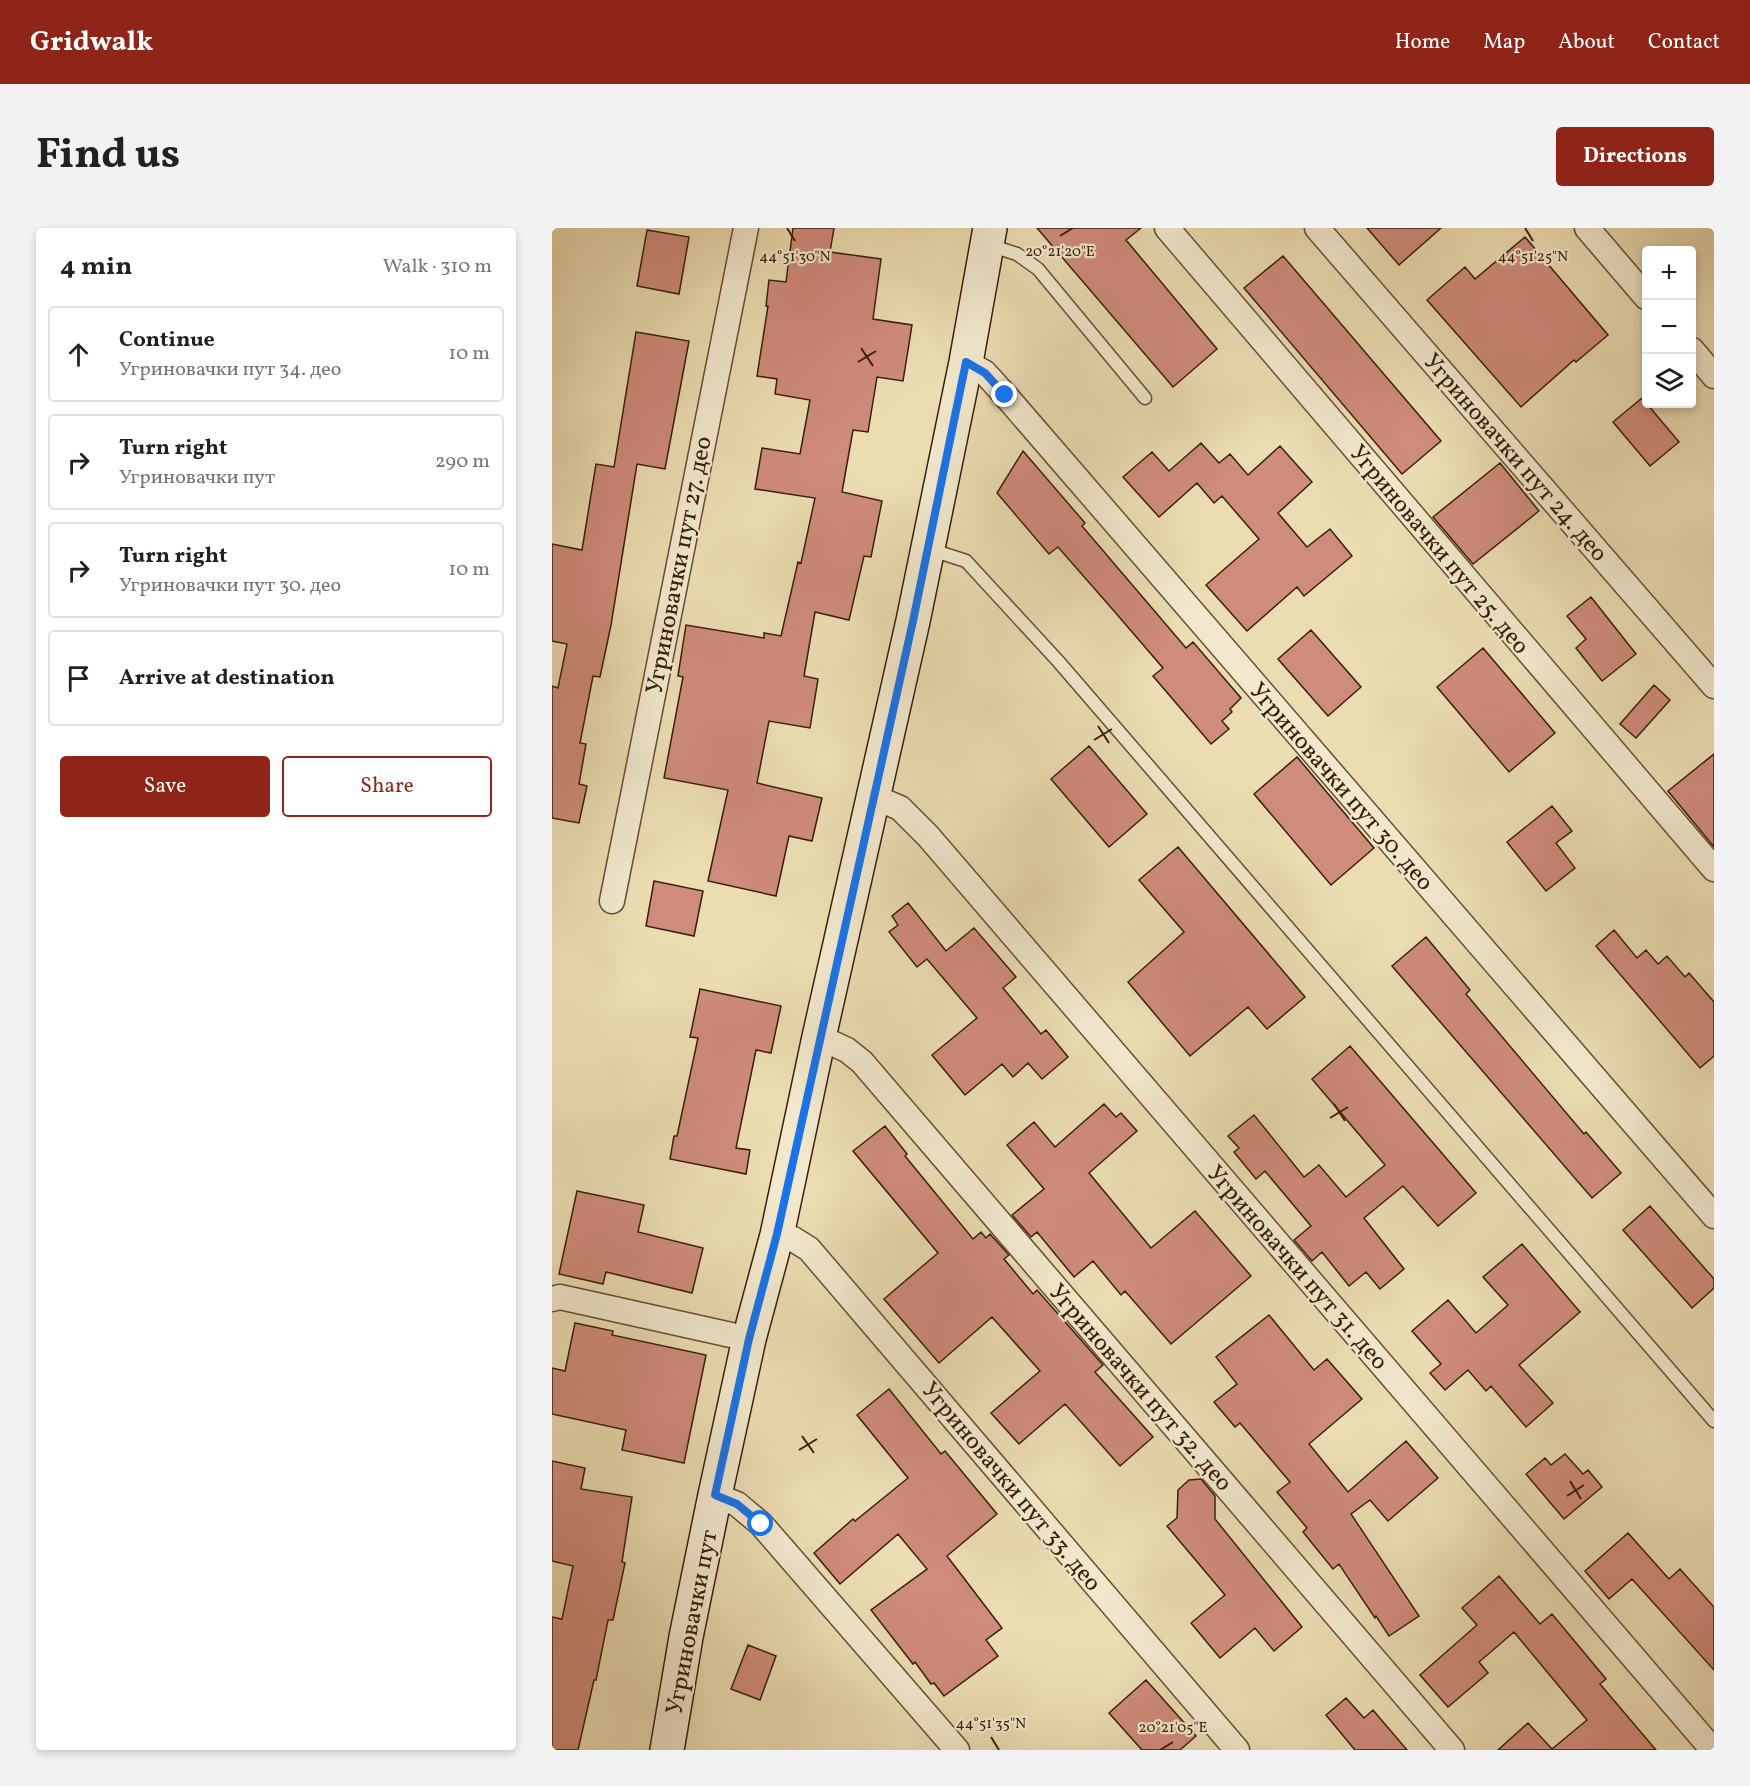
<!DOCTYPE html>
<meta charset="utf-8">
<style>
body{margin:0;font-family:Vollkorn,serif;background:#f2f2f2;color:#202124}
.controls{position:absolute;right:18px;top:18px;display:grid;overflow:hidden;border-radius:6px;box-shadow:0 3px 9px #0003}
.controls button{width:54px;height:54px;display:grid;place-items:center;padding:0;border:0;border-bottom:2px solid #e0e0e0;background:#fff;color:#202124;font:30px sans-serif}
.stop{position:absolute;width:18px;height:18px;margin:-14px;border:4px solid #1a73e8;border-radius:50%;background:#fff}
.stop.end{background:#1a73e8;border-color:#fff;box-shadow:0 2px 6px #0008}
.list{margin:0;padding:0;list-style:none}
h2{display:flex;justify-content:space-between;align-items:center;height:78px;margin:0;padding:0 24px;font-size:26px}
h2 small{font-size:20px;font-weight:400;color:#757577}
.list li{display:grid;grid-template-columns:39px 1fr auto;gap:18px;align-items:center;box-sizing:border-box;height:96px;margin:0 12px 12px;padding:0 12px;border:2px solid #e0e0e0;border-radius:6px}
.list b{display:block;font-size:22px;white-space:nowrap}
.list p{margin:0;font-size:20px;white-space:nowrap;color:#757577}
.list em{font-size:20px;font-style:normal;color:#757577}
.actions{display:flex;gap:12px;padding:18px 24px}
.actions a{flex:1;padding:14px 0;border:2px solid #8f2418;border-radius:6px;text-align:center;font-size:21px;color:#8f2418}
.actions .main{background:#8f2418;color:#fff}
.icon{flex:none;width:33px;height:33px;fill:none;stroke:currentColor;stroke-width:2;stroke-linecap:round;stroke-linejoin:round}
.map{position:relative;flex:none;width:1162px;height:1522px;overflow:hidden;border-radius:6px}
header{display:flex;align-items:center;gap:36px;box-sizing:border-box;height:84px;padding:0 30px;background:#8f2418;color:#fff}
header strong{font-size:28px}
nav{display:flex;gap:33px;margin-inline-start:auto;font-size:21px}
.intro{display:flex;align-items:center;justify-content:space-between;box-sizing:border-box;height:144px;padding:0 36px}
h1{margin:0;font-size:42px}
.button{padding:15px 27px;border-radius:6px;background:#8f2418;color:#fff;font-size:21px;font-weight:700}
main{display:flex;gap:36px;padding:0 36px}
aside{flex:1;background:#fff;border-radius:6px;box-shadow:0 3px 9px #0003}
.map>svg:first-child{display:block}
.building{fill:#cf8b7b;stroke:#382006;stroke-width:1.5}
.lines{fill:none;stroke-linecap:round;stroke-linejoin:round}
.lane-casing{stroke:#654f31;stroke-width:15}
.street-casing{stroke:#654f31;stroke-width:27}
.secondary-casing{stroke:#382006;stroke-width:36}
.lane{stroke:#f2e8cd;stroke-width:12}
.street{stroke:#f2e8cd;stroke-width:24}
.secondary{stroke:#f2e8cd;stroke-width:33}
.route{stroke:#1a73e8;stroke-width:8}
.ticks{fill:none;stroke:#382006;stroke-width:2}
.labels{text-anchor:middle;stroke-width:4.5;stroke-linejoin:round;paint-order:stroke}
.street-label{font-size:24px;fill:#382006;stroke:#f2e8cd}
.ticks-label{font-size:15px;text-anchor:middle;fill:#382006;stroke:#f2e8cd;stroke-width:4.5;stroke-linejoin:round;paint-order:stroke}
</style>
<header>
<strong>Gridwalk</strong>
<nav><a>Home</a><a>Map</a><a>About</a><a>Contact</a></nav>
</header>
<div class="intro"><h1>Find us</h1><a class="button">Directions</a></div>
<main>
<aside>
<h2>4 min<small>Walk · 310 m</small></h2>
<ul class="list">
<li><svg class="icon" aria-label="ahead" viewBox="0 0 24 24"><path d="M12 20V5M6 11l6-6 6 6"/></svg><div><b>Continue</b><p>Угриновачки пут 34. део</p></div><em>10 m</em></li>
<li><svg class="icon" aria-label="right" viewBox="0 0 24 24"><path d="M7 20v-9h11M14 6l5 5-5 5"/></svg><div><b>Turn right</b><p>Угриновачки пут</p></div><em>290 m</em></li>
<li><svg class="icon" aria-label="right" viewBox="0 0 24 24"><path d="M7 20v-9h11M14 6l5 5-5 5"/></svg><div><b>Turn right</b><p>Угриновачки пут 30. део</p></div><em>10 m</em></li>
<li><svg class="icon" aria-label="arrive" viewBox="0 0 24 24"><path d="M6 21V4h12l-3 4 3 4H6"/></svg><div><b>Arrive at destination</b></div></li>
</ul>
<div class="actions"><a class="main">Save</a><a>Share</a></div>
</aside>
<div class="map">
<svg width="1162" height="1522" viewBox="0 0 1162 1522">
<rect width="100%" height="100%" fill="#ebdcb2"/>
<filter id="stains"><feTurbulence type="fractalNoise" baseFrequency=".00333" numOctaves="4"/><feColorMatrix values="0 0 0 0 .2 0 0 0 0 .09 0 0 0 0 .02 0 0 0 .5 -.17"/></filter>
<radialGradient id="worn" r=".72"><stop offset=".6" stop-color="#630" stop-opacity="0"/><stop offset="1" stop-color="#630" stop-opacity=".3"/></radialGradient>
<!-- building -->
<path class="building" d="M 241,0 L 282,0 L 278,24 L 329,31 L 321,91 L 360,97 L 351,153 L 325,149 L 316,204 L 301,202 L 290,264 L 330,273 L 319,329 L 312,328 L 297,392 L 263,384 L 252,448 L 266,451 L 258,500 L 217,493 L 205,555 L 270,570 L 260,613 L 237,608 L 224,668 L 156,653 L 176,562 L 112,550 L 131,449 L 126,448 L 134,397 L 212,410 L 212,405 L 229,408 L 246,334 L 249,335 L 263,270 L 203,261 L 210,220 L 248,226 L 258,172 L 223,166 L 225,151 L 205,148 L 216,78 L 214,78 L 217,52 L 234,54 Z
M 485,0 L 589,0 L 574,12 L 665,121 L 621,159 Z
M 815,0 L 889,0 L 847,37 Z
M 95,2 L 137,9 L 127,66 L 85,58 Z
M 973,9 L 1056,107 L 1024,134 L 1022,132 L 969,179 L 875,72 L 913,39 L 923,51 Z
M 731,28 L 889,213 L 850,246 L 692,60 Z
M 84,104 L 137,113 L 113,241 L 85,236 L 59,397 L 48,449 L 41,448 L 28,515 L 34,516 L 27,556 L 35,558 L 27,595 L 0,590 L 0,458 L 6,460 L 15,416 L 0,413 L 0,316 L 30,322 L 44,236 L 62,239 Z
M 1090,170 L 1127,214 L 1098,238 L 1061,194 Z
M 649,215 L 667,235 L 678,226 L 696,247 L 728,218 L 760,254 L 726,285 L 755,319 L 778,301 L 800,328 L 752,368 L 745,359 L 695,403 L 654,357 L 707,311 L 670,268 L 662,275 L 645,255 L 607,289 L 571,249 L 600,224 L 617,243 Z
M 471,223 L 533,295 L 530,298 L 634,420 L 641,414 L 689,470 L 678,481 L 680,484 L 670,493 L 677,501 L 659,516 L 601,448 L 611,440 L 562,383 L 506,319 L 497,326 L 445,265 Z
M 948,235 L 987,283 L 921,336 L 881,289 Z
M 1039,369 L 1084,426 L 1050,453 L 1024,420 L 1034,411 L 1015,388 Z
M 759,402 L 809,459 L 776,488 L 726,431 Z
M 931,420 L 1003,505 L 957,544 L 885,459 Z
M 1102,457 L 1118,472 L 1084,510 L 1068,496 Z
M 537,518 L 595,586 L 557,619 L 499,551 Z
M 1162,526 L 1162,619 L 1116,563 Z
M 745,529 L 822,620 L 779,657 L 702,566 Z
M 1000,578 L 1020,603 L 1004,615 L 1023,640 L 994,663 L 955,614 Z
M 626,619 L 753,769 L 715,801 L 696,779 L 638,828 L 576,754 L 632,704 L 587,652 Z
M 102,653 L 151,663 L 142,708 L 94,698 Z
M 356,675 L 394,723 L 422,700 L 464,749 L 451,760 L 489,806 L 494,802 L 516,829 L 490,851 L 476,835 L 461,849 L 450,836 L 413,867 L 380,827 L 425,790 L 375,731 L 365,739 L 337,704 L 346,697 L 340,688 Z
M 1062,702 L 1085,730 L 1094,722 L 1106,736 L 1115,728 L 1133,749 L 1137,745 L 1162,774 L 1162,828 L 1148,840 L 1044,718 Z
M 874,709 L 918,762 L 914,766 L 1032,906 L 1034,904 L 1069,945 L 1040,970 L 840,738 Z
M 148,761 L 229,778 L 219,825 L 204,822 L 184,920 L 198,922 L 194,946 L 118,931 L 122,908 L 125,908 L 146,810 L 138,809 Z
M 798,818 L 924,965 L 886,998 L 851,958 L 812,990 L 852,1041 L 828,1061 L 814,1044 L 797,1058 L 770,1024 L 760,1033 L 742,1012 L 759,998 L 713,943 L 704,951 L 682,924 L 687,920 L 676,908 L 702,887 L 752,949 L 767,937 L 794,969 L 833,937 L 760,851 Z
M 552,876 L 564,889 L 569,885 L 585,903 L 537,945 L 599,1020 L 643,983 L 699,1048 L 619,1116 L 573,1063 L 569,1067 L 541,1033 L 522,1049 L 485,1004 L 479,1009 L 460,987 L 492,961 L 455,917 L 482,894 L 503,919 Z
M 333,898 L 355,926 L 353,928 L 421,1011 L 429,1004 L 434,1010 L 438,1006 L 457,1027 L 452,1031 L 481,1066 L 485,1062 L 551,1137 L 543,1144 L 601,1209 L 568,1238 L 513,1176 L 467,1216 L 439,1185 L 488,1143 L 440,1089 L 387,1135 L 332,1071 L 386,1025 L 301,923 Z
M 25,963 L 92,977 L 86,1004 L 151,1020 L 140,1065 L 54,1044 L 51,1056 L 7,1046 Z
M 1098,978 L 1162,1051 L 1162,1060 L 1140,1080 L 1071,1002 Z
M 970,1016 L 1028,1084 L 967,1137 L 1001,1175 L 974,1199 L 939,1158 L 934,1163 L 916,1142 L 893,1162 L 878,1145 L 889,1136 L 860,1103 L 896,1072 L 924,1105 L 956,1077 L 931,1049 Z
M 717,1087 L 762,1142 L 775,1131 L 810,1171 L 757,1216 L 796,1264 L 854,1213 L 886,1250 L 836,1293 L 818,1272 L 799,1286 L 867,1388 L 837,1408 L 824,1388 L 823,1390 L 787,1336 L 781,1341 L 751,1304 L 755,1300 L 725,1264 L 738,1254 L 688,1195 L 683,1199 L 662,1174 L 685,1156 L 664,1129 Z
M 23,1095 L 61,1103 L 60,1107 L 154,1127 L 132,1235 L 70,1222 L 74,1202 L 0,1186 L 0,1140 L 13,1143 Z
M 337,1161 L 389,1226 L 393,1223 L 445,1286 L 395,1328 L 450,1400 L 434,1412 L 446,1428 L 392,1468 L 382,1455 L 379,1456 L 363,1434 L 361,1436 L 319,1382 L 375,1341 L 346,1306 L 288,1356 L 262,1325 L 301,1291 L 303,1293 L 356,1250 L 305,1187 Z
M 1013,1226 L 1031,1246 L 1036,1242 L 1050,1259 L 1012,1291 L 974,1246 L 993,1230 L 999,1237 Z
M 0,1233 L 33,1240 L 29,1261 L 80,1269 L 70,1334 L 73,1335 L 61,1392 L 56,1392 L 44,1452 L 42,1452 L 26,1522 L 0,1522 L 0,1389 L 10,1391 L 21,1338 L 0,1333 Z
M 649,1251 L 663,1268 L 663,1291 L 750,1399 L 722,1423 L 703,1400 L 668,1430 L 639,1395 L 673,1367 L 615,1298 L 625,1290 L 626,1262 L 637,1252 Z
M 1076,1305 L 1117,1351 L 1128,1341 L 1162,1379 L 1162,1442 L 1080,1351 L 1057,1371 L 1033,1343 Z
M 947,1348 L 988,1396 L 1000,1386 L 1054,1451 L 1048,1456 L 1104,1522 L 946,1522 L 976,1495 L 1000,1521 L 1035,1492 L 962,1404 L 927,1434 L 936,1445 L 896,1479 L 868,1447 L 925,1397 L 910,1380 Z
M 196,1417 L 224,1428 L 208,1472 L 179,1461 Z
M 594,1452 L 644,1508 L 628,1522 L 590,1522 L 557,1485 Z
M 794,1470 L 812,1490 L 821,1482 L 855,1522 L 803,1522 L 774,1487 Z"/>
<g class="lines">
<defs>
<path id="lane" d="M 437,17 L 465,26 L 486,41 L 593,170
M 377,321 L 414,333 L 506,433 L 1162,1193"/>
<path id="street" d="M 615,0 L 1162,641
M 765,0 L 1162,458
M 1035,0 L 1094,69
M 1140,122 L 1162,148
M 414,134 L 433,145 L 453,167 L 1162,988
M 322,569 L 348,580 L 376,608 L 1161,1522
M 60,673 L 194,0
M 267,809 L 295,822 L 310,834 L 900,1522
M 225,1007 L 241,1011 L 257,1021 L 685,1522
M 0,1071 L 8,1069 L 197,1111
M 163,1267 L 185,1276 L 209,1296 L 405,1522"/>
<path id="secondary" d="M 115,1522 L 134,1409 L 163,1267 L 197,1111 L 225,1007 L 267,809 L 361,393 L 414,134 L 438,0"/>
</defs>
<!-- lane casing -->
<use href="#lane" class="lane-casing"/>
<!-- street casing -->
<use href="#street" class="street-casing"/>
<!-- secondary casing -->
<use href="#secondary" class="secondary-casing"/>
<!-- lane -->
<use href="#lane" class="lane"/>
<!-- street -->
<use href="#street" class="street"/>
<!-- secondary -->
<use href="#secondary" class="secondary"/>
</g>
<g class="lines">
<!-- route -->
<path class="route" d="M 209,1296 L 185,1276 L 163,1267 L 197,1111 L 225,1006 L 361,393 L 414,134 L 433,145 L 453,167"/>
</g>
<!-- ticks -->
<path class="ticks" d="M 235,0 L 243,13M 973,0 L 981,13M 508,8 L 521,0M 309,120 L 321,138M 306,134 L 324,123M 546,498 L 557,515M 542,512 L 560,501M 782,876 L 793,893M 778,890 L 796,879M 250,1208 L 262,1225M 247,1222 L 265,1211M 1018,1253 L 1029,1271M 1015,1268 L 1032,1257M 439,1509 L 447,1522M 608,1522 L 621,1514"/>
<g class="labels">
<!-- street labels -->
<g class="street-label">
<text transform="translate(964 229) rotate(49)" y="8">Угриновачки пут 24. део</text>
<text transform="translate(888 321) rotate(50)" y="8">Угриновачки пут 25. део</text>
<text transform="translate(126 337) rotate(-79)" y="8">Угриновачки пут 27. део</text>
<text transform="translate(790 558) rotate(49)" y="8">Угриновачки пут 30. део</text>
<text transform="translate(746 1039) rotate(49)" y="8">Угриновачки пут 31. део</text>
<text transform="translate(589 1159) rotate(49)" y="8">Угриновачки пут 32. део</text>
<text transform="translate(460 1258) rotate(50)" y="8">Угриновачки пут 33. део</text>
<text transform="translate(139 1394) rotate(-79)" y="8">Угриновачки пут</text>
</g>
</g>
<g class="ticks-label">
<text x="508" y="28">20°21'20"E</text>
<text x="981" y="33">44°51'25"N</text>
<text x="243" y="33">44°51'30"N</text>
<text x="439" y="1500">44°51'35"N</text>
<text x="621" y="1504">20°21'05"E</text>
</g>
<rect width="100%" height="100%" filter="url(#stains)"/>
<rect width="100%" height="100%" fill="url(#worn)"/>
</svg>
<div class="controls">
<button>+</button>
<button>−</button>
<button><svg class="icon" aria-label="layers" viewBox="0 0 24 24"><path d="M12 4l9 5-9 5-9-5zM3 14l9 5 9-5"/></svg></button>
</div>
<div class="stop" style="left:209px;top:1296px"></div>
<div class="stop end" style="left:453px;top:167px"></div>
</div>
</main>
